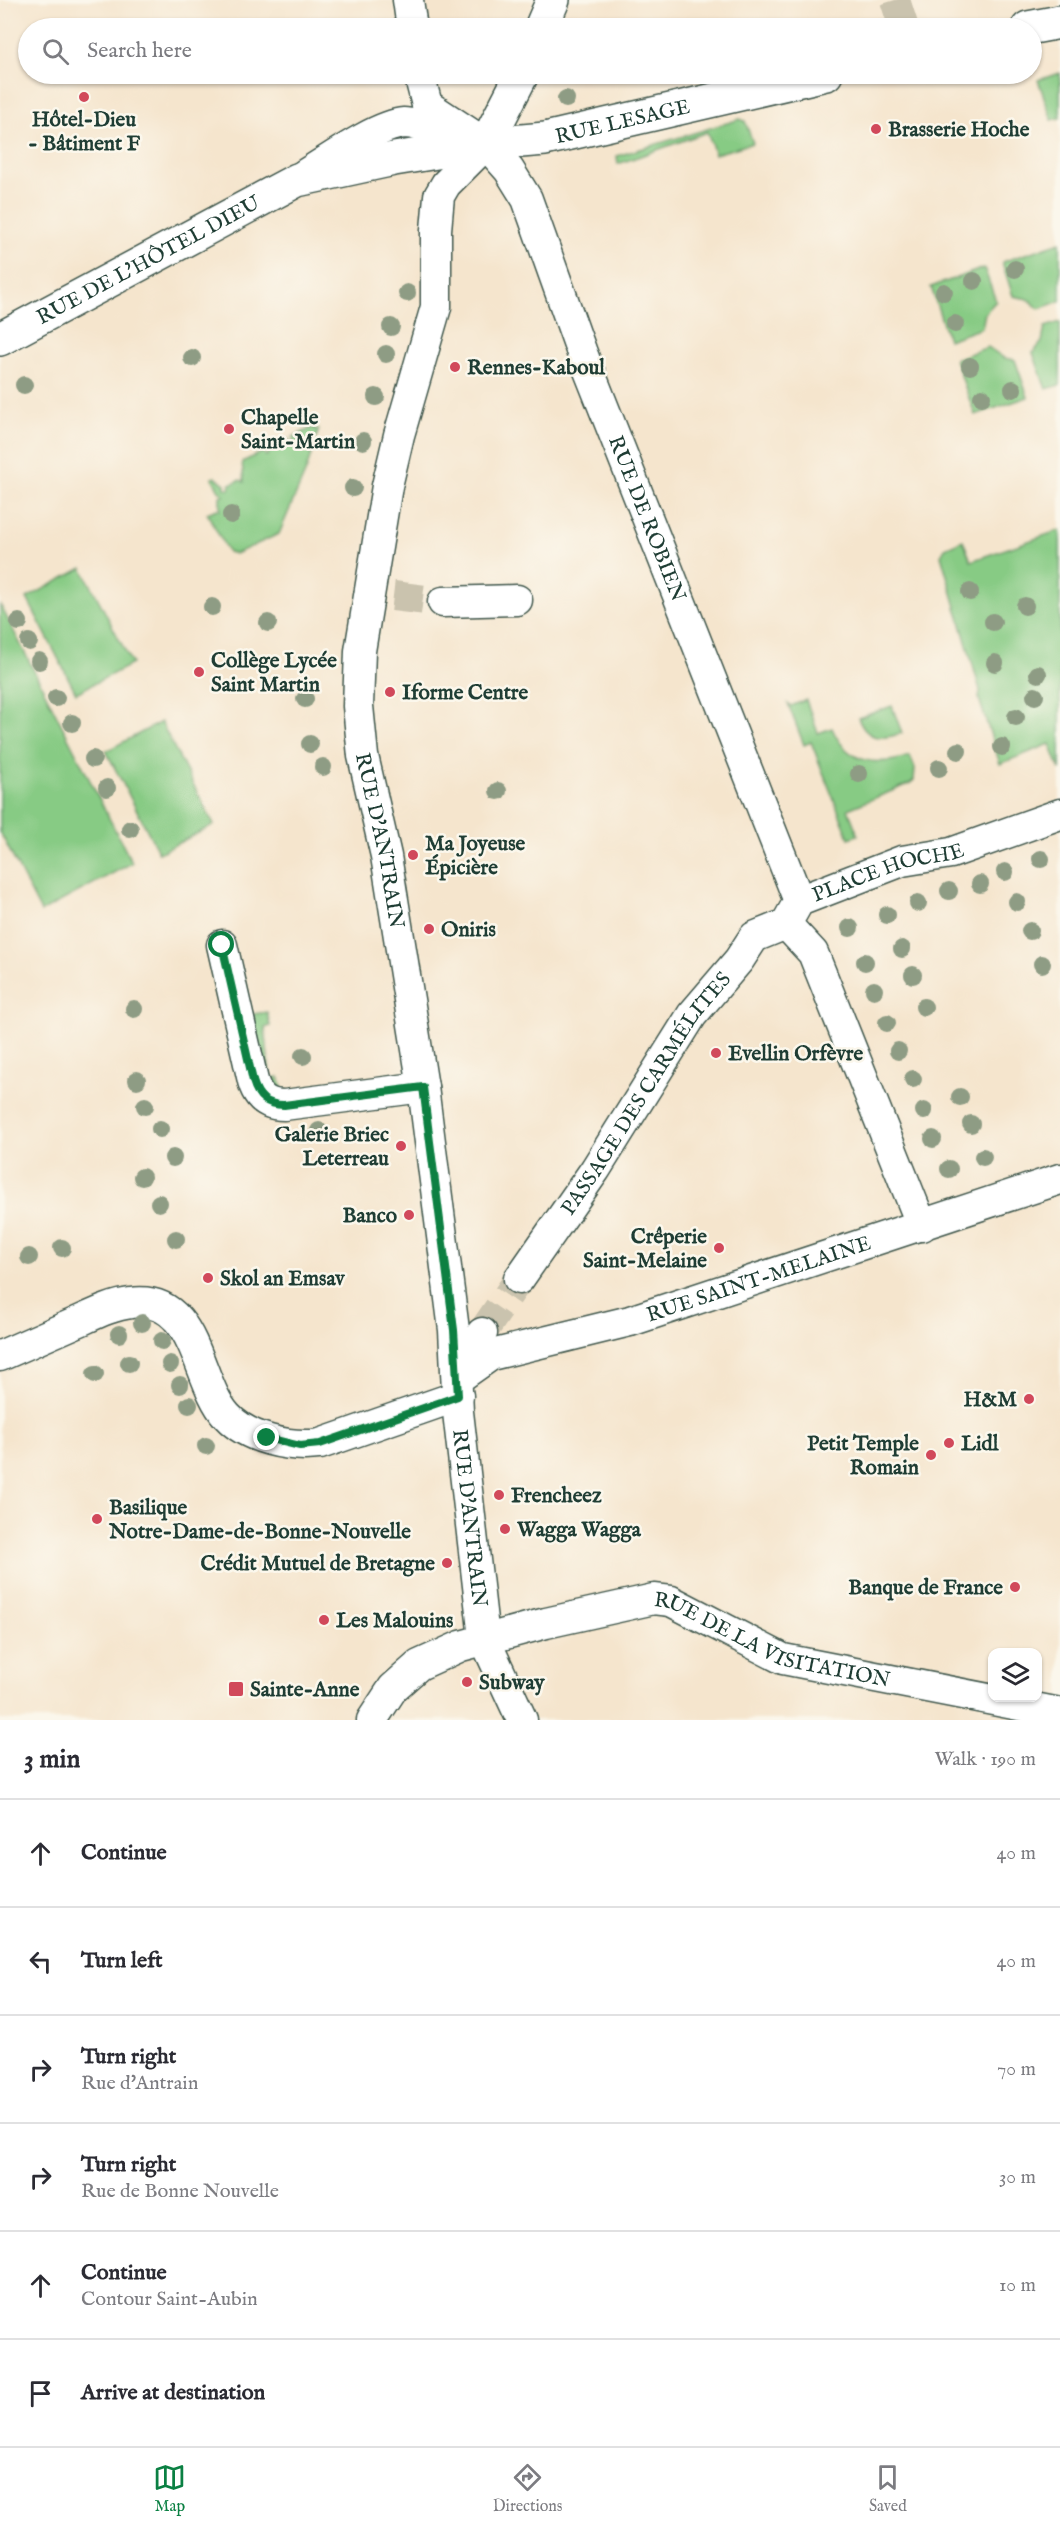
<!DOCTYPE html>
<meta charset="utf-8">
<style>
body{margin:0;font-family:"IM FELL English",serif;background:#f2f2f3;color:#2b2b33}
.controls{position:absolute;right:18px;bottom:18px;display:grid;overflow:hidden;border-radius:12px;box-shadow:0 2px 4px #0004}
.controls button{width:54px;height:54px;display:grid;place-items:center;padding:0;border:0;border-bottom:2px solid #e1e1e2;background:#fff;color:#2b2b33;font:30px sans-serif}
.stop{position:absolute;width:18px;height:18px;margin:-14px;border:4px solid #0b8043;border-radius:50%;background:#fff}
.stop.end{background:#0b8043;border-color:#fff;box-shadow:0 2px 6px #0008}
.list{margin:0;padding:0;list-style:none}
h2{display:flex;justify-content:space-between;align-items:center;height:78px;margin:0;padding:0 24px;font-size:26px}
h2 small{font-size:20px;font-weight:400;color:#7c7c81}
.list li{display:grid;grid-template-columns:39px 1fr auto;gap:18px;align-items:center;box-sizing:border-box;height:108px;padding:0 24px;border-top:2px solid #e1e1e2}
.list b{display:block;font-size:22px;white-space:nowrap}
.list p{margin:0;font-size:20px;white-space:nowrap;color:#7c7c81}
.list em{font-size:20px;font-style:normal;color:#7c7c81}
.icon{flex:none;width:33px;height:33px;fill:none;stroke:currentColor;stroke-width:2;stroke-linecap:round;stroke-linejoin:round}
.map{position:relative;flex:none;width:1060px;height:1720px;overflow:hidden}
.search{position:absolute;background:#fff;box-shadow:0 2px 4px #0004;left:18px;right:18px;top:18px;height:66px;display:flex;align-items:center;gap:15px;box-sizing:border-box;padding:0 21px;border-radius:33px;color:#7c7c81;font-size:22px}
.sheet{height:726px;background:#fff}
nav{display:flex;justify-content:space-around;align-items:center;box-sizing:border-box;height:84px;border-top:2px solid #e1e1e2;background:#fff;font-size:16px;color:#7c7c81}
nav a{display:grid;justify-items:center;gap:3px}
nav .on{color:#0b8043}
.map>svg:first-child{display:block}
.green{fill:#87cb84;stroke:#53845c;stroke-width:1.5}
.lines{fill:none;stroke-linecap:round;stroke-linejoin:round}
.minor-tunnel{stroke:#cac3ae;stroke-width:30;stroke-dasharray:30 15;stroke-linecap:butt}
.minor-casing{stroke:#3f564b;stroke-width:33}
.major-casing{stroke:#3f564b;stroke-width:36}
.minor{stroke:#fff;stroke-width:30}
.major{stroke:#fff;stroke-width:33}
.tree{fill:#8e9c84}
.route{stroke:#0b8043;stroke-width:8}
.poi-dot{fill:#d1495b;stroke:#fbf7ec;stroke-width:2}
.labels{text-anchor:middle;stroke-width:5;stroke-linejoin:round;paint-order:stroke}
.poi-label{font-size:21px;font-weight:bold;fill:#1f3d34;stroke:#fbf7ec;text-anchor:start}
.street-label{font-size:21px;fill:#1f3d34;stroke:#fbf7ec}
</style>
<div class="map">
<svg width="1060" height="1720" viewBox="0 0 1060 1720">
<rect width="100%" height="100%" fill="#fbf7ec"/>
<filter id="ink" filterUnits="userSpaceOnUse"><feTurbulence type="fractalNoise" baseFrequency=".0167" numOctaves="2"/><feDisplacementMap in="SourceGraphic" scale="12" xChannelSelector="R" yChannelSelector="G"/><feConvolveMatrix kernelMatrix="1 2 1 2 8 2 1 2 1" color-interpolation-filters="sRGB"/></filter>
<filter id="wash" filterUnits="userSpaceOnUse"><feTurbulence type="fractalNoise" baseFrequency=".008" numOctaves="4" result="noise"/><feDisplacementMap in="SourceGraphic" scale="24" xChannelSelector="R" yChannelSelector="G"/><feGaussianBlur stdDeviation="1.35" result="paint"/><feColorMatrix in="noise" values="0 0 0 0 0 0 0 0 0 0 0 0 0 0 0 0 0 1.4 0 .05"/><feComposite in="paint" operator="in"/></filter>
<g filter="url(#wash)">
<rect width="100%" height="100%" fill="#f5e5cd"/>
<!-- green -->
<path class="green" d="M 1060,73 L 1060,118 L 1052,120 L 1038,80 Z
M 740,119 L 745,121 L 753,143 L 715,154 L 707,132 L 618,164 L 617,156 Z
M 1060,242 L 1060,301 L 1039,309 L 1028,299 L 1013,296 L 1002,262 Z
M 984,268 L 996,301 L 985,313 L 982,328 L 948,340 L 931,287 Z
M 1060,322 L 1060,385 L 1046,389 L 1033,353 L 1042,342 L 1045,327 Z
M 988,347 L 1004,358 L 1015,360 L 1028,397 L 975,415 L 955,359 Z
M 314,427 L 316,430 L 319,429 L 306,471 L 279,534 L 235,554 L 228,552 L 207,513 L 217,509 L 220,510 L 220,496 L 224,495 L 220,492 L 212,478 L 215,477 L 225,484 L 225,488 L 229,489 L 230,484 L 240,480 L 244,482 L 242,462 L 263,452 L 266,456 L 269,454 L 268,451 L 288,439 L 290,443 L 294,441 L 293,437 Z
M 1060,530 L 1060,770 L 1050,744 L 1000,764 L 979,699 L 980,690 L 941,555 L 945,548 L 963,540 L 971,561 Z
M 82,568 L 132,664 L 76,693 L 27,598 Z
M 0,604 L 132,863 L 41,912 L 0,832 Z
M 806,700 L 818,733 L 832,728 C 847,764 877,767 910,756 L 915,768 L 914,780 L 909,784 L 848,809 L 858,835 L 849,838 L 811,742 L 804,745 L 788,704 L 791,706 Z
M 892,706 L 902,733 C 882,740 867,741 858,718 Z
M 161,722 L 214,825 L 159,853 L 106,751 Z
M 267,1012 L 270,1026 L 265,1028 L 270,1078 L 279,1077 L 285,1098 L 258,1078 L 253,1014 Z"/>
</g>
<g filter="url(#ink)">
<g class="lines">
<!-- minor-tunnel -->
<path class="minor-tunnel" d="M 895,0 L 904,28
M 393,596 L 443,602
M 482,1333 L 519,1279"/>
<defs>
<g id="minor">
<path d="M 408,0 L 412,28"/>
<path id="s1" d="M 419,74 L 427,105 L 486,144 L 509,170 L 527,199 L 582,353 L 799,901"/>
<path id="s2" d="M 486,144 L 446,184 L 439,196 L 436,230 L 436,307 L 399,435 L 387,486 L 360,651 L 358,706 L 363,756 L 386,856 L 423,1087 L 454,1330 L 458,1412 L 484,1638 L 522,1720"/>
<path d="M 304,175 C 327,161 377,125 404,123 C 417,123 448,134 463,138"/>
<path d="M 443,602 L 517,600"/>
<path d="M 222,945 L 253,1081 C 258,1098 267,1105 284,1105 L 423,1087"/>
<path id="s3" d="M 922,1226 L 813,953 L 786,924 L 799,901 L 902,861 L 951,853 L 1060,814"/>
<path id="s4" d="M 519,1279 L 595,1170 L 692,1015 L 739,960 L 754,937 L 786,924"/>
<path d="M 0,1356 C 25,1345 50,1334 75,1323 C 93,1315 112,1305 131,1303 C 198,1294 195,1381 227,1416 C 248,1439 290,1448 320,1444 L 458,1396"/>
<path d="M 460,1374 L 482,1333"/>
<path id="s5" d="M 457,1379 L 491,1355 L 630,1321 L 1060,1179"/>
<path id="s6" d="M 372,1720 L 393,1688 L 419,1665 L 461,1646 L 546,1623 L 654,1599 L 671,1601 L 783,1659 L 1060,1713"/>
</g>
<g id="major">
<path d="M 541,28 L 553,0"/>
<path d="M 1028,28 L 1060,22"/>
<path d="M 486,144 L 522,74"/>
<path id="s7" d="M 0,339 L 297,180 L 394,159 L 486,144 L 545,139 L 826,74"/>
</g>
</defs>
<!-- minor casing -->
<use href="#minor" class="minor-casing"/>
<!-- major casing -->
<use href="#major" class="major-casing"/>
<!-- minor -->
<use href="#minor" class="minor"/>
<!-- major -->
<use href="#major" class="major"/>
</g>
<!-- trees -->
<g class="tree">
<circle cx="566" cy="99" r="9"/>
<circle cx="1015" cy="269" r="9"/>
<circle cx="974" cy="281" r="9"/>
<circle cx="944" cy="292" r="9"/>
<circle cx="407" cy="293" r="9"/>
<circle cx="955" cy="324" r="9"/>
<circle cx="391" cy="327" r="9"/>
<circle cx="386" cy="354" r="9"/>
<circle cx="192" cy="358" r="9"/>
<circle cx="970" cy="366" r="9"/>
<circle cx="24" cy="385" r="9"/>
<circle cx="1013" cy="389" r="9"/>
<circle cx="376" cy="397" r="9"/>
<circle cx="982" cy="397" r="9"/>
<circle cx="363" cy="441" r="9"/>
<circle cx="353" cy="488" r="9"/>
<circle cx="231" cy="515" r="9"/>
<circle cx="970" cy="592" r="9"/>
<circle cx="1025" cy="606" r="9"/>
<circle cx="212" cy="607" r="9"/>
<circle cx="19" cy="622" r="9"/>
<circle cx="993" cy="622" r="9"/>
<circle cx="268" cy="623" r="9"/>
<circle cx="29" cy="642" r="9"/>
<circle cx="39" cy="661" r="9"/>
<circle cx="995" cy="663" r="9"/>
<circle cx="1038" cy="674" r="9"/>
<circle cx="1035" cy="696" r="9"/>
<circle cx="56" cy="698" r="9"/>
<circle cx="305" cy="699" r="9"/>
<circle cx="1016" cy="717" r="9"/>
<circle cx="72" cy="723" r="9"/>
<circle cx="310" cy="744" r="9"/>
<circle cx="1002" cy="747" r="9"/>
<circle cx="958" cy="751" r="9"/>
<circle cx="93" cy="759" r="9"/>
<circle cx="323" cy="767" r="9"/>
<circle cx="939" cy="768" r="9"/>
<circle cx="859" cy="774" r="9"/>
<circle cx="107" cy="788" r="9"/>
<circle cx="498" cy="791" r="9"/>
<circle cx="130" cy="829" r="9"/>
<circle cx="1041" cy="859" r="9"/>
<circle cx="1005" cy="872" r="9"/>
<circle cx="980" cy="884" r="9"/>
<circle cx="949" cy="891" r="9"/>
<circle cx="1017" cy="902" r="9"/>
<circle cx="918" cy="903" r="9"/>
<circle cx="887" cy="915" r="9"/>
<circle cx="850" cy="928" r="9"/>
<circle cx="1030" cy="931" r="9"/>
<circle cx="902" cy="949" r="9"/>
<circle cx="865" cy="962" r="9"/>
<circle cx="1042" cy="964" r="9"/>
<circle cx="913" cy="975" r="9"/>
<circle cx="874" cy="990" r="9"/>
<circle cx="924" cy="1007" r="9"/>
<circle cx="134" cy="1009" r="9"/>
<circle cx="887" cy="1023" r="9"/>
<circle cx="898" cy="1051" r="9"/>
<circle cx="303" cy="1056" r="9"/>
<circle cx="913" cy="1079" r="9"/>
<circle cx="137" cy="1080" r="9"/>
<circle cx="960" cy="1097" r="9"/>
<circle cx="145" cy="1106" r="9"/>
<circle cx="924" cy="1111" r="9"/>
<circle cx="971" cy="1124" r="9"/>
<circle cx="160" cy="1129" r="9"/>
<circle cx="319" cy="1131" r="9"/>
<circle cx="933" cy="1139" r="9"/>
<circle cx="983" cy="1157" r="9"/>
<circle cx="173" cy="1158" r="9"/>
<circle cx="949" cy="1169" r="9"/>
<circle cx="142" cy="1177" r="9"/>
<circle cx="159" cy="1203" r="9"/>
<circle cx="176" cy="1239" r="9"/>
<circle cx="62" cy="1248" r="9"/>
<circle cx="29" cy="1257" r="9"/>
<circle cx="142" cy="1323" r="9"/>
<circle cx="119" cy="1334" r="9"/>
<circle cx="162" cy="1341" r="9"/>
<circle cx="129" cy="1363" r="9"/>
<circle cx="170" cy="1364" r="9"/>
<circle cx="95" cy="1374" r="9"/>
<circle cx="180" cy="1385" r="9"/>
<circle cx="189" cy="1405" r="9"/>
<circle cx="206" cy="1446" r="9"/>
</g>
</g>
<g class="lines" filter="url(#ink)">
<!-- route -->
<path class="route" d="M 222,945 L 253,1081 C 258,1098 267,1105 284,1105 L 423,1087 L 454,1330 L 458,1396 L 320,1444 L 300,1446 L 267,1438"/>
</g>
<!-- markers -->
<g class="poi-dot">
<circle cx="84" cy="97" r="6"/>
<circle cx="876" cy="129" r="6"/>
<circle cx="455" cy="367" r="6"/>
<circle cx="229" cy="429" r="6"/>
<circle cx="199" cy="672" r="6"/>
<circle cx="390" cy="692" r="6"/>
<circle cx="413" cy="855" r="6"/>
<circle cx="429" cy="929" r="6"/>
<circle cx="716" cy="1053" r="6"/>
<circle cx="401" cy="1146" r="6"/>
<circle cx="409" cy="1215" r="6"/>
<circle cx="719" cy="1248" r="6"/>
<circle cx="208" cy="1278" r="6"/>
<circle cx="1029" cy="1399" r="6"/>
<circle cx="949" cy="1443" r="6"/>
<circle cx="931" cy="1455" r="6"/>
<circle cx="499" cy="1495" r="6"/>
<circle cx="97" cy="1519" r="6"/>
<circle cx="505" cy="1529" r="6"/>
<circle cx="447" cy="1563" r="6"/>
<circle cx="1015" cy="1587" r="6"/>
<circle cx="324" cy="1620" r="6"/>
<circle cx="467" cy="1682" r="6"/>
<rect x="228" y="1681" width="16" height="16" rx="3"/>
</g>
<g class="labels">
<!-- poi labels -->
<g class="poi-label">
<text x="84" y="126" text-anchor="middle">Hôtel-Dieu<tspan x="84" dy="24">- Bâtiment F</tspan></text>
<text x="888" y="136">Brasserie Hoche</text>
<text x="467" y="374">Rennes-Kaboul</text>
<text x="241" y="424">Chapelle<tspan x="241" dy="24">Saint-Martin</tspan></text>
<text x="211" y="667">Collège Lycée<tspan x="211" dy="24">Saint Martin</tspan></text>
<text x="402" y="699">Iforme Centre</text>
<text x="425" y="850">Ma Joyeuse<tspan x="425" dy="24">Épicière</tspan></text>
<text x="441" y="936">Oniris</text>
<text x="728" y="1060">Evellin Orfèvre</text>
<text x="389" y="1141" text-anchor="end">Galerie Briec<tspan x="389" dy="24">Leterreau</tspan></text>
<text x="397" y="1222" text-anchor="end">Banco</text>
<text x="707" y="1243" text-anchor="end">Crêperie<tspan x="707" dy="24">Saint-Melaine</tspan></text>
<text x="220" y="1285">Skol an Emsav</text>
<text x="1017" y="1406" text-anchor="end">H&amp;M</text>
<text x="919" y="1450" text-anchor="end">Petit Temple<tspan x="919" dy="24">Romain</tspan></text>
<text x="961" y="1450">Lidl</text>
<text x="511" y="1502">Frencheez</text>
<text x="109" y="1514">Basilique<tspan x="109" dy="24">Notre-Dame-de-Bonne-Nouvelle</tspan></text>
<text x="517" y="1536">Wagga Wagga</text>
<text x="435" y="1570" text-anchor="end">Crédit Mutuel de Bretagne</text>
<text x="1003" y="1594" text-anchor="end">Banque de France</text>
<text x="336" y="1627">Les Malouins</text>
<text x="479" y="1689">Subway</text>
<text x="250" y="1696">Sainte-Anne</text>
</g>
<!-- street labels -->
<g class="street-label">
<text dy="7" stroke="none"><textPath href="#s7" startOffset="668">RUE LESAGE</textPath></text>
<text dy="7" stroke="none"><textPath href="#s7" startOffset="168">RUE DE L'HÔTEL DIEU</textPath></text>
<text dy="7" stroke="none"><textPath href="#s1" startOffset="513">RUE DE ROBIEN</textPath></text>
<text dy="7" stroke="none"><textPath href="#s2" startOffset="726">RUE D'ANTRAIN</textPath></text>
<text dy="7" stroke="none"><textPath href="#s3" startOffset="454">PLACE HOCHE</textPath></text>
<text dy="7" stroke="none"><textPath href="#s4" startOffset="225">PASSAGE DES CARMÉLITES</textPath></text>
<text dy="7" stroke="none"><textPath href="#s5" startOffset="320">RUE SAINT-MELAINE</textPath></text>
<text dy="7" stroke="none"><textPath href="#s2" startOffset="1410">RUE D'ANTRAIN</textPath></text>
<text dy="7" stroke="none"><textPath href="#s6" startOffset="444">RUE DE LA VISITATION</textPath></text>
</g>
</g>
</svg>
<div class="controls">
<button><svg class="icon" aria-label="layers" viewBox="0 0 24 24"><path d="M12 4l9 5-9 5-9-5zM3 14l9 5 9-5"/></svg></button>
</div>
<div class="stop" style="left:222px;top:945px"></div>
<div class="stop end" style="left:267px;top:1438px"></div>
<div class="search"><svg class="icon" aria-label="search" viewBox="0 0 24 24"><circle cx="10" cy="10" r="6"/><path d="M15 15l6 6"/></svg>Search here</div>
</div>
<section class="sheet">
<h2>3 min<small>Walk · 190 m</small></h2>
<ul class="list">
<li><svg class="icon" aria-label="ahead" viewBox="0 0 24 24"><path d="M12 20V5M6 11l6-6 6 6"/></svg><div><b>Continue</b></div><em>40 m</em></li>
<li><svg class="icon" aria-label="left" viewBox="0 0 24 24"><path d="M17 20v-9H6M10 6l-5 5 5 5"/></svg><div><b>Turn left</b></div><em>40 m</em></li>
<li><svg class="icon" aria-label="right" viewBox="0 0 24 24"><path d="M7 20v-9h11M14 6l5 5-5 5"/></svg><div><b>Turn right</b><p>Rue d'Antrain</p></div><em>70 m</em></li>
<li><svg class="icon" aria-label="right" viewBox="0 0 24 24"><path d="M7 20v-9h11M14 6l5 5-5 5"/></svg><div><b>Turn right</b><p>Rue de Bonne Nouvelle</p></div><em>30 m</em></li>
<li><svg class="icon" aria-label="ahead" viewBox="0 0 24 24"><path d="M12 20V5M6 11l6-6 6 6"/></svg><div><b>Continue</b><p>Contour Saint-Aubin</p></div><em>10 m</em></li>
<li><svg class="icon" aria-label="arrive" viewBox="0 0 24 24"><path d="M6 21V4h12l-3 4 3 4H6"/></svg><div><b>Arrive at destination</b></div></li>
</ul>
</section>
<nav>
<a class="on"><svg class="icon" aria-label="map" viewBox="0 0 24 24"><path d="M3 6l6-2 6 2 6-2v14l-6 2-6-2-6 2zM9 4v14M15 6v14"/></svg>Map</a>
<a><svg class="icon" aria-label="directions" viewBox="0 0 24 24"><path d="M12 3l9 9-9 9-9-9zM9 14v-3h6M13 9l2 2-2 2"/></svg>Directions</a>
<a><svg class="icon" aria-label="saved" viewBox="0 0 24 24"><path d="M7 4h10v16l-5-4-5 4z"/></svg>Saved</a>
</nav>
